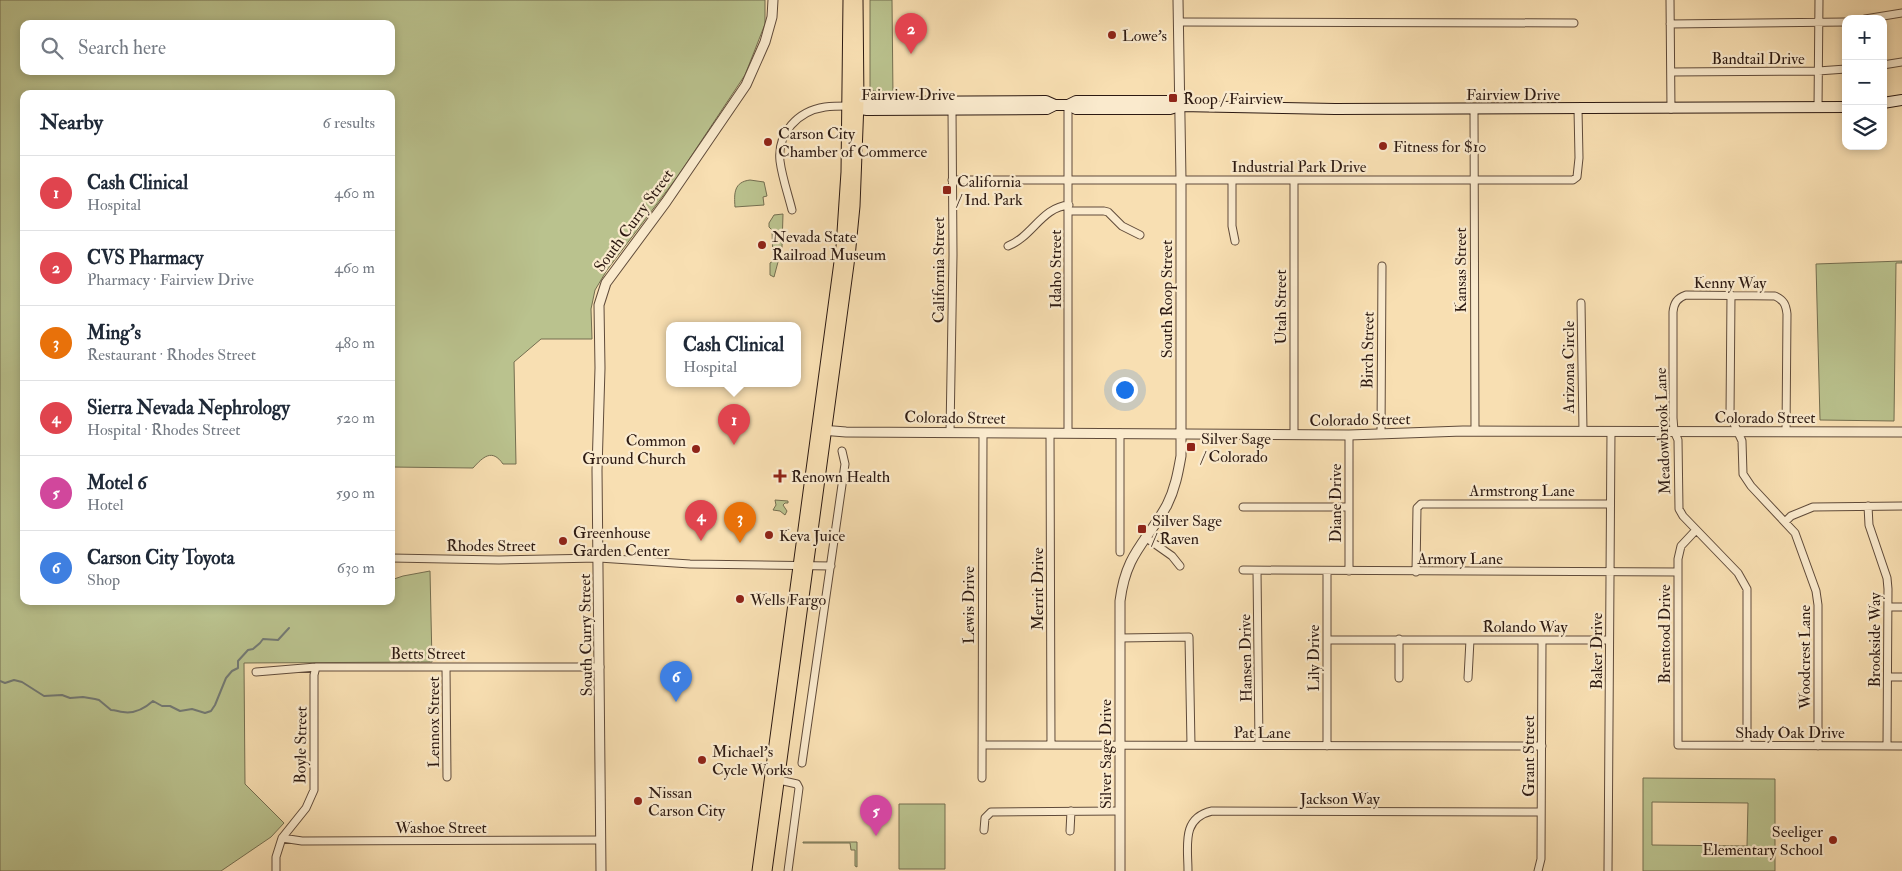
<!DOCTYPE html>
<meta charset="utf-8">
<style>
body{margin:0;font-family:"IM FELL Double Pica",serif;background:#f6f6f7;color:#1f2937}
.controls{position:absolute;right:15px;top:15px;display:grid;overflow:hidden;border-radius:10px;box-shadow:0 2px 8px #0003}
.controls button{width:45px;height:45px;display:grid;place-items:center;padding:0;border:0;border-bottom:1px solid #e0e1e3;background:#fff;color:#1f2937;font:25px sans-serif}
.you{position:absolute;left:1124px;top:389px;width:18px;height:18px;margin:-12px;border:4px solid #fff;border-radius:50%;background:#1a73e8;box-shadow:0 0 0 8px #1a73e833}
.badge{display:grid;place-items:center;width:32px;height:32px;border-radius:50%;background:#7c3aed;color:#fff;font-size:16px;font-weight:700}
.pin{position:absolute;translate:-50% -41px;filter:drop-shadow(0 1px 2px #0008)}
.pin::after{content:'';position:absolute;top:26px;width:18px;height:15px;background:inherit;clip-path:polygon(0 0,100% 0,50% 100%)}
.popup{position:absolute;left:666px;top:322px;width:135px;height:65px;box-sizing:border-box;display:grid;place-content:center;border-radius:10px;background:#fff;filter:drop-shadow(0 1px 4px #0005);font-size:16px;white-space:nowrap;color:#747a83}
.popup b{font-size:19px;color:#1f2937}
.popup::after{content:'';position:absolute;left:50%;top:100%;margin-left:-10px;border:10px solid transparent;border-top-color:#fff}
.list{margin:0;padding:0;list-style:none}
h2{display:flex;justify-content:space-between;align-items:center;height:65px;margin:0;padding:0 20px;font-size:21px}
h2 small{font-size:16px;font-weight:400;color:#747a83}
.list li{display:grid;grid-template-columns:32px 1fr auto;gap:15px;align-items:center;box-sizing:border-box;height:75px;padding:0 20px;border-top:1px solid #e0e1e3}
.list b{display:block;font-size:19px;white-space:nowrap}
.list p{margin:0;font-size:16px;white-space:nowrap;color:#747a83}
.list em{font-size:16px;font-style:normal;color:#747a83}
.icon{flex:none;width:28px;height:28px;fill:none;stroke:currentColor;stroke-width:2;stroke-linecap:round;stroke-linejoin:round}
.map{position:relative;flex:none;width:1902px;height:871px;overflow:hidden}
.search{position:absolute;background:#fff;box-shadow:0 2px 8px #0003;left:20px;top:20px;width:375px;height:55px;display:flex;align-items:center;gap:12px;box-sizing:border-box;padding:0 18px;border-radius:10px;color:#747a83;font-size:19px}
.panel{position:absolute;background:#fff;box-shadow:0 2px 8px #0003;left:20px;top:90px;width:375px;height:515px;border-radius:10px}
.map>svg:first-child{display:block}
.green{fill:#bac28e;stroke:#746e50;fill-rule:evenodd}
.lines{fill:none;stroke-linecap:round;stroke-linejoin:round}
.stream{stroke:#737a75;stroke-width:2}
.minor-casing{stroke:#604b3a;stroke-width:9}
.tertiary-casing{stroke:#604b3a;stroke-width:11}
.secondary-casing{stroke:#2d1a12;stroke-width:12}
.primary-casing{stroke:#2d1a12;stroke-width:13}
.minor{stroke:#faeacd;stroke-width:7}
.tertiary{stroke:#faeacd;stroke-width:9}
.secondary{stroke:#faeacd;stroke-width:10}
.primary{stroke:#f8dfb2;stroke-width:11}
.poi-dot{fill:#8f2418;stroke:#faeacd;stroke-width:2}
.labels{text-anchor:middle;stroke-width:4.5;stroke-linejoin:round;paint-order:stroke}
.poi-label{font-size:16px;fill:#2d1a12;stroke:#faeacd;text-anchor:start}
.street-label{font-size:16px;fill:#2d1a12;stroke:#faeacd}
</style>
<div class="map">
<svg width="1902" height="871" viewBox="0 0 1902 871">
<rect width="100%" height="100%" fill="#f8dfb2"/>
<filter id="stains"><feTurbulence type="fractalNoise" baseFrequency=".004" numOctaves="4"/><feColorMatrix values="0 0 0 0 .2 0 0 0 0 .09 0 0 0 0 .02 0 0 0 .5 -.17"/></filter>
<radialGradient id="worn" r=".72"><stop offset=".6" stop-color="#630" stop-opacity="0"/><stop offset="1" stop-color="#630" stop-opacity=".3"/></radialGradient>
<!-- green -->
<path class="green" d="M 0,0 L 765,0 L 765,24 L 745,75 L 678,176 L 607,270 L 595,290 L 591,309 L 592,339 L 541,339 L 514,362 L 516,464 L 503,464 C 492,448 483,457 473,468 L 391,467 L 391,94 L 24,94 L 24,601 L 391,601 L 391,580 L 403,576 L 430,571 L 432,662 L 244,663 L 245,784 L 284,823 L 271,837 L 221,871 L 0,871 ZM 24,24 L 391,24 L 391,71 L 24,71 Z
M 870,0 L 892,0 L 893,97 C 881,97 878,90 870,90 Z
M 750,180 L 764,182 L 767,196 L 763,197 L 764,205 L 735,207 C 734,193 734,182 750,180 Z
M 783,214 L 782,247 L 774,277 L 770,275 L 770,263 L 773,261 L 772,230 L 769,227 L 769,223 L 774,215 Z
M 1902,261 L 1902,263 L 1896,263 L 1894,421 L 1820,420 L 1816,264 Z
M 775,500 L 788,501 L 788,503 L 785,503 L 783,505 L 787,511 L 785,515 L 780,511 L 773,510 L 776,505 Z
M 1643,778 L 1775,779 L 1775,871 L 1643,871 ZM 1652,802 L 1748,803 L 1747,846 L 1652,845 Z
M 899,804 L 945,804 L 945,869 L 899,869 Z
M 803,842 L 857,842 L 857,867 L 855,866 L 855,850 L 851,850 L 850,843 L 803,843 Z"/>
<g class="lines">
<!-- stream -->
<path class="stream" d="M 0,681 L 5,683 L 14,680 L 22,682 L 44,696 L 62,695 L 70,698 L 83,697 L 95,699 L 99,700 L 111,710 C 116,710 119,712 123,712 C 135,714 144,709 153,701 L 162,706 L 170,706 L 180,711 L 192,709 L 205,713 L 211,711 L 215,705 L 226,678 L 232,671 L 238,668 L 238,661 L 248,650 L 253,649 L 260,643 L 263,639 L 278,640 L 289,628"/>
<defs>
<path id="minor" d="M 1670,0 L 1671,109
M 1865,19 L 1902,13
M 1179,22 L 1574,23
M 1670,24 L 1846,22
M 1883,65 L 1902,62
M 1671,72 L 1818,71 L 1846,69
M 1818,108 L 1819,0
M 1474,109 L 1475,431
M 952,180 L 1573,180 L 1577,177 L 1579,158 L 1578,109
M 1232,180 L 1232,226 L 1235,241
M 1294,180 L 1294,435
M 792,210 C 788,194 782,177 780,161 C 777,133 798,111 825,107 C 833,106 841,106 848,106
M 1069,211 L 1104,211 L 1108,212 L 1122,226 L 1140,235
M 1008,246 C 1032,237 1042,207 1069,205
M 1731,295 L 1730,415 L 1742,441 L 1743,474 L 1751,486 L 1795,533 L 1816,591 L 1818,605 L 1818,746
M 1581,303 L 1583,431
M 950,432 L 953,255 L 952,109
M 1050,433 L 1051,745
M 1068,433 L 1068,105
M 1381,434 L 1382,266
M 1349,435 L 1349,571
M 1868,506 L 1869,525 L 1887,578 L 1888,589 L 1887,746
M 1243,507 L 1349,507
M 1785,522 L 1791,516 L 1813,507 L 1902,506
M 1696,530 L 1681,546 L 1678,559 L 1678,745 L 1902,746
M 1145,537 L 1172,556 L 1180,566
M 1120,552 L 1120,433
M 391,558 L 499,560 L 599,558 L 690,564 L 831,566
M 1243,570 L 1678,572
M 1257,571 L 1259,745
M 1327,571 L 1327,746
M 1416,572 L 1417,508 L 1421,504 L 1610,504
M 1888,607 L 1902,607
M 1120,638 L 1189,637 L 1191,745
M 1327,640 L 1609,640
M 446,667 L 447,777
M 256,672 L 316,667 L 600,667
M 1888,677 L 1902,677
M 1399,678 L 1399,639
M 1468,678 L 1470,640
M 982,745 L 1542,746
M 1747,745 L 1747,589 L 1738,573 L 1683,516 L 1679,509 L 1678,440 L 1674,431 L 1673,418 L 1673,312 C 1674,303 1677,298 1686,295 L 1775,296 C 1784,300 1786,305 1787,314 L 1786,432
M 802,763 L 845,464 L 842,451
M 982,778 L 983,433
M 779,780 L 797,784 L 799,788 L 788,871
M 984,830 L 985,818 L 991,812 L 1120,811
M 1070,831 L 1071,811
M 282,838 L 302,841 L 601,840
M 276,871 L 276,857 L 282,838 L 306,808 L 314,790 L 314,675 L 316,667
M 1188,871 C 1188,846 1181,818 1212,811 L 1541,812
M 1538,871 L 1541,859 L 1542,640
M 1608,871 L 1611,431"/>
<path id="tertiary" d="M 821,430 L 846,432 L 1349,435 L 1463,431 L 1902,432
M 601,871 L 597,470 L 600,368 L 599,305 L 606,283 L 666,202 L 746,85 L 765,42 L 772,17 L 773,0
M 1120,871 L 1120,601 C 1126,553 1146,543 1167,505 C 1175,489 1178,473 1181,456 L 1181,180 L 1178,0"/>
<path id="secondary" d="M 1883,103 L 1902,100
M 852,104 L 867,102 L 1046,101 L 1055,105 L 1068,105 L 1076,101 L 1167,101 L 1180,106
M 1068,105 L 1076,109 L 1170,109 L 1180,106 L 1335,109 L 1846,107
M 850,107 L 867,110 L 1047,109 L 1055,105"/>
<path id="primary" d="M 758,871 L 842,247 L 847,172 L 849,0
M 766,871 L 849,257 L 854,206 L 858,102 L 857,0"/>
</defs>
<!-- minor casing -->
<use href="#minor" class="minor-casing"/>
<!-- tertiary casing -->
<use href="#tertiary" class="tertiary-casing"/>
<!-- secondary casing -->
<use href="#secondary" class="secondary-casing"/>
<!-- primary casing -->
<use href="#primary" class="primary-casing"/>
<!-- minor -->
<use href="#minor" class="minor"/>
<!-- tertiary -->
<use href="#tertiary" class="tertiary"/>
<!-- secondary -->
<use href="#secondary" class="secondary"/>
<!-- primary -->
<use href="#primary" class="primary"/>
</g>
<!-- markers -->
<g class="poi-dot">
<circle cx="1112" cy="35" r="5"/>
<rect x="1168" y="93" width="10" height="10" rx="2.5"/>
<circle cx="768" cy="142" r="5"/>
<circle cx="1383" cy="146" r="5"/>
<rect x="942" y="185" width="10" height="10" rx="2.5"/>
<circle cx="762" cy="245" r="5"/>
<rect x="1186" y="442" width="10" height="10" rx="2.5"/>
<circle cx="696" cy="449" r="5"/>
<path d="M777.5 468.5h5v5h5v5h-5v5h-5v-5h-5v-5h5z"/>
<rect x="1137" y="524" width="10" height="10" rx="2.5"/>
<circle cx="769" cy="535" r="5"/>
<circle cx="563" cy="541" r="5"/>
<circle cx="740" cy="599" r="5"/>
<circle cx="702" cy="760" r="5"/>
<circle cx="638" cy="801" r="5"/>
<circle cx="1833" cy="840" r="5"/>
</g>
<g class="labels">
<!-- poi labels -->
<g class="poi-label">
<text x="1122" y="41">Lowe's</text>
<text x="1183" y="104">Roop / Fairview</text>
<text x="778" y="139">Carson City<tspan x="778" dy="18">Chamber of Commerce</tspan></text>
<text x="1393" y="152">Fitness for $10</text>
<text x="957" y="187">California<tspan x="957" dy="18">/ Ind. Park</tspan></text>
<text x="772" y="242">Nevada State<tspan x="772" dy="18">Railroad Museum</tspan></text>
<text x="1201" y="444">Silver Sage<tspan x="1201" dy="18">/ Colorado</tspan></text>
<text x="686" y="446" text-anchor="end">Common<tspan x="686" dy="18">Ground Church</tspan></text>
<text x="791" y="482">Renown Health</text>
<text x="1152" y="526">Silver Sage<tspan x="1152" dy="18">/ Raven</tspan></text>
<text x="573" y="538">Greenhouse<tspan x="573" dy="18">Garden Center</tspan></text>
<text x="779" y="541">Keva Juice</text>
<text x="750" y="605">Wells Fargo</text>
<text x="712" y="757">Michael's<tspan x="712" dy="18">Cycle Works</tspan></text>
<text x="648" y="798">Nissan<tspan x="648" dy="18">Carson City</tspan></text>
<text x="1823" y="837" text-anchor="end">Seeliger<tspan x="1823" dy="18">Elementary School</tspan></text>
</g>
<!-- street labels -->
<g class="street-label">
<text x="1758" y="64">Bandtail Drive</text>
<text x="908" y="100">Fairview Drive</text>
<text x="1513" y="100">Fairview Drive</text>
<text x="1299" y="172">Industrial Park Drive</text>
<text transform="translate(633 220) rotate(-54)" y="6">South Curry Street</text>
<text transform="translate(1055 269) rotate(-90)" y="6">Idaho Street</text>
<text transform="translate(938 270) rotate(-90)" y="6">California Street</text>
<text transform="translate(1460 270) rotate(-90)" y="6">Kansas Street</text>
<text x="1730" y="288">Kenny Way</text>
<text transform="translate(1166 299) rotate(-90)" y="6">South Roop Street</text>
<text transform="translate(1280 307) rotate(-90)" y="6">Utah Street</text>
<text transform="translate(1367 350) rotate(-89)" y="6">Birch Street</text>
<text transform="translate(1568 367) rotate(-90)" y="6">Arizona Circle</text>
<text transform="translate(955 417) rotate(1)" y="6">Colorado Street</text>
<text x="1765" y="423">Colorado Street</text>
<text transform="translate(1360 419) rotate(-1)" y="6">Colorado Street</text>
<text transform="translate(1662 431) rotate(-92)" y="6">Meadowbrook Lane</text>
<text x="1522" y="496">Armstrong Lane</text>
<text transform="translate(1335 503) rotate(-90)" y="6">Diane Drive</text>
<text x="491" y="551">Rhodes Street</text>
<text x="1460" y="564">Armory Lane</text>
<text transform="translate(1037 589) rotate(-90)" y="6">Merrit Drive</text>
<text transform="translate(968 605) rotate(-90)" y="6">Lewis Drive</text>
<text x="1525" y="632">Rolando Way</text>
<text transform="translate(1664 634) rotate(-90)" y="6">Brentood Drive</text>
<text transform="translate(585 635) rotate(-91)" y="6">South Curry Street</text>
<text transform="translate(1874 640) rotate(-90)" y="6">Brookside Way</text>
<text transform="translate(1596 651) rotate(-90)" y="6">Baker Drive</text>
<text x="428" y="659">Betts Street</text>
<text transform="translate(1804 657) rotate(-90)" y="6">Woodcrest Lane</text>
<text transform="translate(1245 658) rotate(-91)" y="6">Hansen Drive</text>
<text transform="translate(1313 658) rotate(-90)" y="6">Lily Drive</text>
<text transform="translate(433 722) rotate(-90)" y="6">Lennox Street</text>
<text x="1262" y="738">Pat Lane</text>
<text x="1790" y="738">Shady Oak Drive</text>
<text transform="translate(300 745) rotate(-89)" y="6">Boyle Street</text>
<text transform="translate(1105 754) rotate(-90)" y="6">Silver Sage Drive</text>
<text transform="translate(1528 756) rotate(-90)" y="6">Grant Street</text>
<text x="1340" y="804">Jackson Way</text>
<text x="441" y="833">Washoe Street</text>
</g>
</g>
<rect width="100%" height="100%" filter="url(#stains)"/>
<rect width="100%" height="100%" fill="url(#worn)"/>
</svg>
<div class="controls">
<button>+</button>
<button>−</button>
<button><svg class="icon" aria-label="layers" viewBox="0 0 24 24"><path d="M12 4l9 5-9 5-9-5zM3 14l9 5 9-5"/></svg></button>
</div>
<div class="you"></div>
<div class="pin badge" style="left:734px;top:445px;background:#e0444e">1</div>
<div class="popup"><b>Cash Clinical</b>Hospital</div>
<div class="pin badge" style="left:911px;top:54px;background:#e0444e">2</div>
<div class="pin badge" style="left:740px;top:543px;background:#e8710a">3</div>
<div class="pin badge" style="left:701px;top:541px;background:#e0444e">4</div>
<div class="pin badge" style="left:876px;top:836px;background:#d1479c">5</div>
<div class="pin badge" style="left:676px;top:702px;background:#3f7fe0">6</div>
<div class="search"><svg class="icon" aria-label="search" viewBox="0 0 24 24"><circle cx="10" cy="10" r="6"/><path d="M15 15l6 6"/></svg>Search here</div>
<section class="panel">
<h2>Nearby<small>6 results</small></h2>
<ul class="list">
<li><span class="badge" style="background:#e0444e">1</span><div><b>Cash Clinical</b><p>Hospital</p></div><em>460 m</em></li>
<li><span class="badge" style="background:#e0444e">2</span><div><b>CVS Pharmacy</b><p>Pharmacy · Fairview Drive</p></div><em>460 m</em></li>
<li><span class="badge" style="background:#e8710a">3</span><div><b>Ming's</b><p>Restaurant · Rhodes Street</p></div><em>480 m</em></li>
<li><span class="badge" style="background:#e0444e">4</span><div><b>Sierra Nevada Nephrology</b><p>Hospital · Rhodes Street</p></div><em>520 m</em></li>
<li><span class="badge" style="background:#d1479c">5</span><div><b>Motel 6</b><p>Hotel</p></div><em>590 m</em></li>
<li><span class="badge" style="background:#3f7fe0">6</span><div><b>Carson City Toyota</b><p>Shop</p></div><em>630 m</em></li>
</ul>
</section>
</div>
